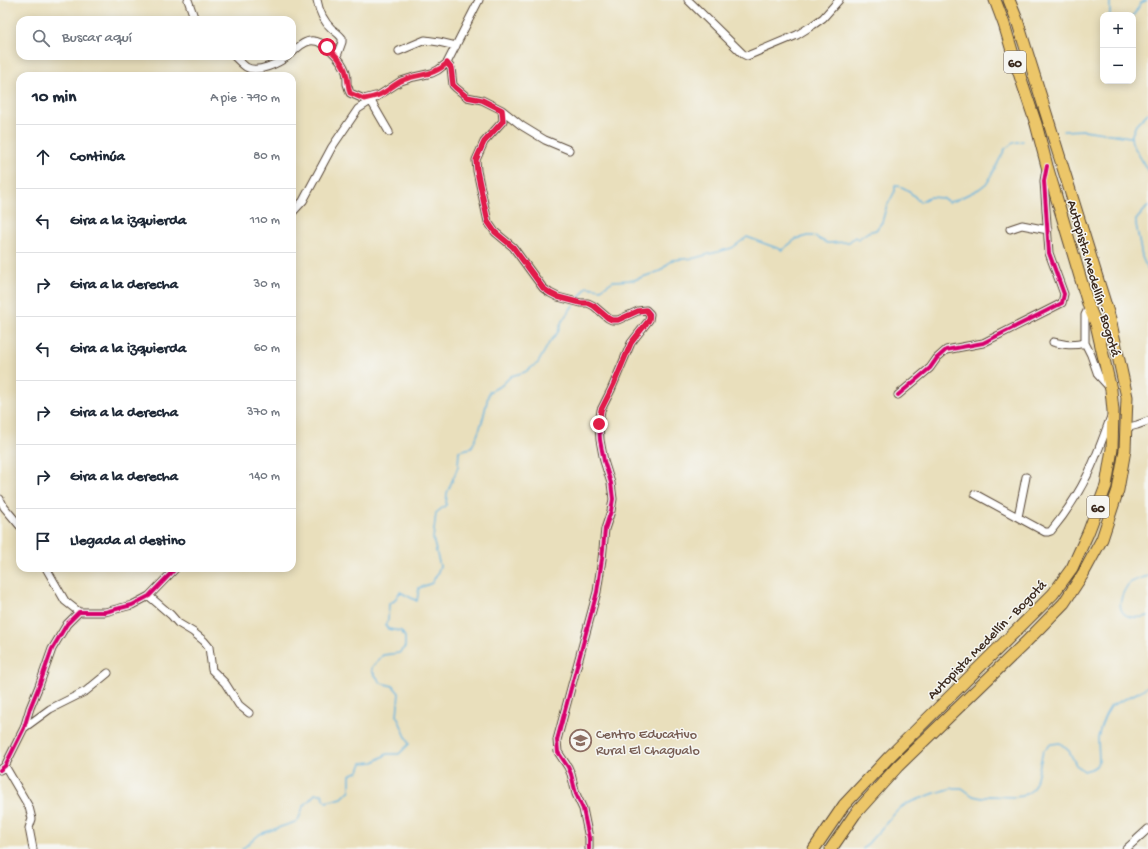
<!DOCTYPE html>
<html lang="es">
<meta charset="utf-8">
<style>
body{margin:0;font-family:"Gochi Hand",sans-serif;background:#f6f6f7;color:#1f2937}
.controls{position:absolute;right:12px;top:12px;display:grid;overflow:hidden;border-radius:8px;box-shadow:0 2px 10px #0003}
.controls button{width:36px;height:36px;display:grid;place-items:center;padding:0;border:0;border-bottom:1px solid #e0e1e3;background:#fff;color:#1f2937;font:20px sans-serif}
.stop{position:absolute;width:12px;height:12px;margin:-9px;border:3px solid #e11d48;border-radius:50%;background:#fff}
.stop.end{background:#e11d48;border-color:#fff;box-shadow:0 1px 4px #0008}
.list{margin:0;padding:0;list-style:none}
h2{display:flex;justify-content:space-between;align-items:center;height:52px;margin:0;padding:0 16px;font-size:17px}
h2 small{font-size:13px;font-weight:400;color:#747a83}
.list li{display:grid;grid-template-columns:26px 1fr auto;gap:12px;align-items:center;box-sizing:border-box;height:64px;padding:0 16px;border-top:1px solid #e0e1e3}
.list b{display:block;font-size:15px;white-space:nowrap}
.list em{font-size:13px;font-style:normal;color:#747a83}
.icon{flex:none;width:22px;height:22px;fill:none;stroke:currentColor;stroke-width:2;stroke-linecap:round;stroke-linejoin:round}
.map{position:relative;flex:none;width:1148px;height:849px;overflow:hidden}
.search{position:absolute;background:#fff;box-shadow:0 2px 10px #0003;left:16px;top:16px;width:280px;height:44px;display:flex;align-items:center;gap:10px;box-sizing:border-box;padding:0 14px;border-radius:12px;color:#747a83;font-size:15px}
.panel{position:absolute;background:#fff;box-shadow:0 2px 10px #0003;left:16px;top:72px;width:280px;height:500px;border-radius:12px}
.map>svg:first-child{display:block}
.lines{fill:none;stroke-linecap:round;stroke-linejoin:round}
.stream{stroke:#65b3df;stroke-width:1.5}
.minor-casing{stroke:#554536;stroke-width:9}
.highway-casing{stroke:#554536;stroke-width:13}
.minor{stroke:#fff;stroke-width:7}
.highway{stroke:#ecc669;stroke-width:11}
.cycleway-casing{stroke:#f6f6f2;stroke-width:6}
.cycleway{stroke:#d6006c;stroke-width:4}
.route{stroke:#e11d48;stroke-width:5}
.labels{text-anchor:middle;stroke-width:3;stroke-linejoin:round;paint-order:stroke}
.shield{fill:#f6f6f2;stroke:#73675e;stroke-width:1}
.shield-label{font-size:13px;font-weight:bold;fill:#3b2a1e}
.street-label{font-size:14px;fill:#3b2a1e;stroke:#f6f6f2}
.education-label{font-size:14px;fill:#785e54;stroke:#f6f6f2;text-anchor:start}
</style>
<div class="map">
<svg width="1148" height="849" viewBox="0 0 1148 849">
<rect width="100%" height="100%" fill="#f6f6f2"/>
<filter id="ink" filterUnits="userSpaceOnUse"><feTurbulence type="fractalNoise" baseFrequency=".025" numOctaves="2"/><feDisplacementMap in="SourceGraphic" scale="8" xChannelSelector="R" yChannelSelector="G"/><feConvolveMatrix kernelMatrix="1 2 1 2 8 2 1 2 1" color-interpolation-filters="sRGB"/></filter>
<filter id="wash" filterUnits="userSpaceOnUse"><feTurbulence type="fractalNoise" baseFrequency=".012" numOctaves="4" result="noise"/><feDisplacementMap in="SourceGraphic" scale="16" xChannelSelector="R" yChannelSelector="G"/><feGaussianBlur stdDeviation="0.9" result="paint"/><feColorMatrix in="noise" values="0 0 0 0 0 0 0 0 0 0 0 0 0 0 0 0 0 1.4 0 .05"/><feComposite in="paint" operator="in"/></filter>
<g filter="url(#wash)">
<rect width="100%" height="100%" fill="#e9dfbc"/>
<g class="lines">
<!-- stream -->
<path class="stream" d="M 1110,15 L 1110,0
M 1133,16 L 1141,3 L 1147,0
M 1148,113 L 1136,125 L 1131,137 L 1132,143 L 1148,171
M 1063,131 L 1084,130 L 1130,137
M 1148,206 L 1136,220 L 1136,224 L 1142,257 L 1148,270
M 578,299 L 587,287 L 601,289 L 613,281 L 634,280 L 660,271 L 672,260 L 695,258 L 732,248 L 747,237 L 782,250 L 796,239 L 807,236 L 813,236 L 827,243 L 849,242 L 855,237 L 858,239 L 868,232 L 876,230 L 882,222 L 886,208 L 895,191 L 895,186 C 905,185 913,195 920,202 L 929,197 L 943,198 L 948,202 L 954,201 L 979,189 L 988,182 L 1005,149 L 1013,143 L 1023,141
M 1148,576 C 1142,578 1135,579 1130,583 C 1126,586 1124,591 1122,596 C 1115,617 1132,620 1148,616
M 242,849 L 260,834 L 298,821 L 303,807 L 315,794 L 322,794 L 326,802 L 342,798 L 350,790 L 350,775 L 359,771 L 362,763 L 374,762 L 387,754 L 399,754 L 409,744 L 397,716 L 399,693 L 393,686 L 381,683 L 372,671 L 372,667 L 383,655 L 399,653 L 405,647 L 405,637 L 401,631 L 388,629 L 385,625 L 388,620 L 389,604 L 394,601 L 400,592 L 417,601 L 419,588 L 432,583 L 437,574 L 440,566 L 433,539 L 436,513 L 446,505 L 447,493 L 458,467 L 459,451 L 471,448 C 481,431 485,411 489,392 L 502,385 L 511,376 L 525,372 L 538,363 L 549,343 L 558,332 L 562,321 L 574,304
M 863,849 L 897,811 L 906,804 L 935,793 L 953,788 L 962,788 L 973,796 L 982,798 L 989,796 L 1015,797 L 1023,796 L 1032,790 L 1036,782 L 1043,751 L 1051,744 L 1060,743 L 1069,751 L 1076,765 L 1084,771 L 1091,769 L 1096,766 L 1099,760 L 1098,738 L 1101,726 L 1105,716 L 1111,706 L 1139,692 L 1148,686"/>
</g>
</g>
<g filter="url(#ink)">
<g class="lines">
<defs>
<path id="minor" d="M 188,0 L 195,20
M 317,0 C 319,11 323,21 332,29 C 336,32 339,34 342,38 L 342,42 L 337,56
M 688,0 L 743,54 L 747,56 L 797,35 L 813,25 L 823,18 L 839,0
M 399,51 L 425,40 L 439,42 L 456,46
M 292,53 C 297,48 303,42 310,41 C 324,39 342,60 346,72 C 347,75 347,80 347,84 C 348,87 349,90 350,93 L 364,99 L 375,96
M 234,56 C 238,60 242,64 246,67 C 257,74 279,63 288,56
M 447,63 L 451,68 L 453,85 L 456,88 L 467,97 L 482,100 L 502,110 L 503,121 L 484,142 L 476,160 L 477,171 L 488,222 L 495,232 L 513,247 L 543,288 L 550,293 L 558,297 L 581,303 L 588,303 L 594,306 L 608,318 L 612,320 L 618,320 L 638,311 L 646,310 L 650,314 L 649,320 L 631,343 L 611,390 L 601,410 L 599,424 L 600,440 L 604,461 L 611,483 L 613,499 L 611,511 L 605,529 L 602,559 L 597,592 L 557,740 L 558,752 L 568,767 L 571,774 L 576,794 L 583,809 L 589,838 L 589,849
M 371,101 L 389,132
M 502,110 L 522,126 L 545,140 L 569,150
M 292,213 L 303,201 L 332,147 L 358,109 L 401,81 L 414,77 L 432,73 L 438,70 L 447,63 L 479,0
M 1010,229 L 1022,225 L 1048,230
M 1089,307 L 1085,315 L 1085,343 L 1091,355 L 1098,375 L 1109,387
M 1053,342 C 1066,345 1072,346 1085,343
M 898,395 L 930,368 L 937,358 L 946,350 L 983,343 L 1062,303 L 1064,294 L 1049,253 L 1044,181 L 1046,169
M 1126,428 L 1137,425 L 1148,421
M 975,494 L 1045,532 L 1048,532 L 1051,531 C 1065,514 1077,496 1087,476 C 1096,458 1103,438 1110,419
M 0,499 L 4,507 L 20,526
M 1018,517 L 1026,477
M 46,568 L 65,601 L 79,612
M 149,596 L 171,615 L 178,623 L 193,632 L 204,641 L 209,647 L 212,670 L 225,683 L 239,705 L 249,713
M 24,728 L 50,709 L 86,691 L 108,673
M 5,766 L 29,807 L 32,819 L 29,828 L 33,849
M 0,770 L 5,766 L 24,728 L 30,708 L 39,686 L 52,649 L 67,624 L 79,612 L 105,612 L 132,605 L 149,596 L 176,568
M 1126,849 L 1148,829"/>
<path id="highway" d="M 814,849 L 844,805 L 889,757 L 1053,594 L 1072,568 L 1088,533 L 1106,486 L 1112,449 L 1113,411 L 1111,390 L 1096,324 L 1089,307 L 1047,166 L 1036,124 L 1015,61 L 1004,24 L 995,0
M 831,849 L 855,814 L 898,766 L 1025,643 L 1064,603 L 1083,574 L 1102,539 L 1118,490 L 1125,450 L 1127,397 L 1110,319 L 1017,20 L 1009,0"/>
</defs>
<!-- minor casing -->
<use href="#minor" class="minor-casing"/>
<!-- highway casing -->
<use href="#highway" class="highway-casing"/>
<!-- minor -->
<use href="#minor" class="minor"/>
<!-- highway -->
<use href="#highway" class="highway"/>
<defs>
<path id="cycleway" d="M 447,63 L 451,68 L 453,85 L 456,88 L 467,97 L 482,100 L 502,110 L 503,121 L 484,142 L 476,160 L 477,171 L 488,222 L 495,232 L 513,247 L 543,288 L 550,293 L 558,297 L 581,303 L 588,303 L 594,306 L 608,318 L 612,320 L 618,320 L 638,311 L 646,310 L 650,314 L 649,320 L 631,343 L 611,390 L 601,410 L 599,424 L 600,440 L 604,461 L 611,483 L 613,499 L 611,511 L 605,529 L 602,559 L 597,592 L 557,740 L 558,752 L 568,767 L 571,774 L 576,794 L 583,809 L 589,838 L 589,849
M 898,395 L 930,368 L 937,358 L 946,350 L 983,343 L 1062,303 L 1064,294 L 1049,253 L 1044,181 L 1047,166
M 0,770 L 5,766 L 24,728 L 30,708 L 39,686 L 52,649 L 67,624 L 79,612 L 105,612 L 132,605 L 149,596 L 176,568"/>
</defs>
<!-- cycleway casing -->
<use href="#cycleway" class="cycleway-casing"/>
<!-- cycleway -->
<use href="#cycleway" class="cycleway"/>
</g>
</g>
<g class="lines" filter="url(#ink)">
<!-- route -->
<path class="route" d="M 327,47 C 335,54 344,63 346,73 C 348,80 348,86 350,93 L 364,99 C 369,98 374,97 379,95 C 387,92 393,85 401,81 C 418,73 433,77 447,63 L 451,68 L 453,85 L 456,88 L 467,97 L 482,100 L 502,110 L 503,121 L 484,142 L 478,155 L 476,160 L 477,171 L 488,222 L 495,232 L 513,247 L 543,288 L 550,293 L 558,297 L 581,303 L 588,303 L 594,306 L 608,318 L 612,320 L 618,320 L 638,311 L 646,310 C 649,313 650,316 649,320 L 631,343 L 614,384 L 601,410 L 599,424"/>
</g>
<!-- icons -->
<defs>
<symbol id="school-ring" viewBox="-11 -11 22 22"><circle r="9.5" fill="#f6f6f2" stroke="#8d6e63" stroke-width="1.5"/><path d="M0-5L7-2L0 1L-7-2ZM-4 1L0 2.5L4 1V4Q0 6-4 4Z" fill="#8d6e63"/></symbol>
</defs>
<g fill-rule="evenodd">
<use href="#school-ring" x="568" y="728" width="25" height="25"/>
</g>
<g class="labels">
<!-- shield labels -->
<g class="shield">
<rect x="1004" y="51" width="22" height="22" rx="3"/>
<rect x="1087" y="496" width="22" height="22" rx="3"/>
</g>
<g class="shield-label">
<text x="1015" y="67">60</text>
<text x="1098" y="512">60</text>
</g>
<!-- street labels -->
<g class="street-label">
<text transform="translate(1095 278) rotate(74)" y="5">Autopista Medellín - Bogotá</text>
<text transform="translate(986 639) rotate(-45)" y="5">Autopista Medellín - Bogotá</text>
</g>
<!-- education labels -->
<g class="education-label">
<text x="596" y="738">Centro Educativo<tspan x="596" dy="16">Rural El Chagualo</tspan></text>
</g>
</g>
</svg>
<div class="controls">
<button>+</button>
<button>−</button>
</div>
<div class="stop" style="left:327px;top:47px"></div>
<div class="stop end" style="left:599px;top:424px"></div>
<div class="search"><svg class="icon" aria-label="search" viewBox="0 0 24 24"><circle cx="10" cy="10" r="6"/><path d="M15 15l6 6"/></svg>Buscar aquí</div>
<section class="panel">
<h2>10 min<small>A pie · 790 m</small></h2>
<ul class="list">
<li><svg class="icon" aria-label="ahead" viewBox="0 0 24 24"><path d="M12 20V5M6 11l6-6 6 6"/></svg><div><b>Continúa</b></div><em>80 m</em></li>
<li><svg class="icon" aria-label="left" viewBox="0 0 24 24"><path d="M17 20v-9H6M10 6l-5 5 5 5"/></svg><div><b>Gira a la izquierda</b></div><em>110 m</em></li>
<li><svg class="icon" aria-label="right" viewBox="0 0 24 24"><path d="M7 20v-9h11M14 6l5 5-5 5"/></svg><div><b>Gira a la derecha</b></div><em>30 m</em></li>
<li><svg class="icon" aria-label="left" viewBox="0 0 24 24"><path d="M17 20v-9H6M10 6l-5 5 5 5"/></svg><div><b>Gira a la izquierda</b></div><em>60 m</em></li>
<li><svg class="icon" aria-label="right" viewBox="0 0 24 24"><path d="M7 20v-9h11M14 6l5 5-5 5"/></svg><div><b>Gira a la derecha</b></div><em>370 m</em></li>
<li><svg class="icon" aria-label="right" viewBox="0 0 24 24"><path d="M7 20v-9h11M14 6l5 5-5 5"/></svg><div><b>Gira a la derecha</b></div><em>140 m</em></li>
<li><svg class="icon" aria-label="arrive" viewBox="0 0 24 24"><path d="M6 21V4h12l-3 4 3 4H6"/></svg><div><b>Llegada al destino</b></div></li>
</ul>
</section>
</div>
